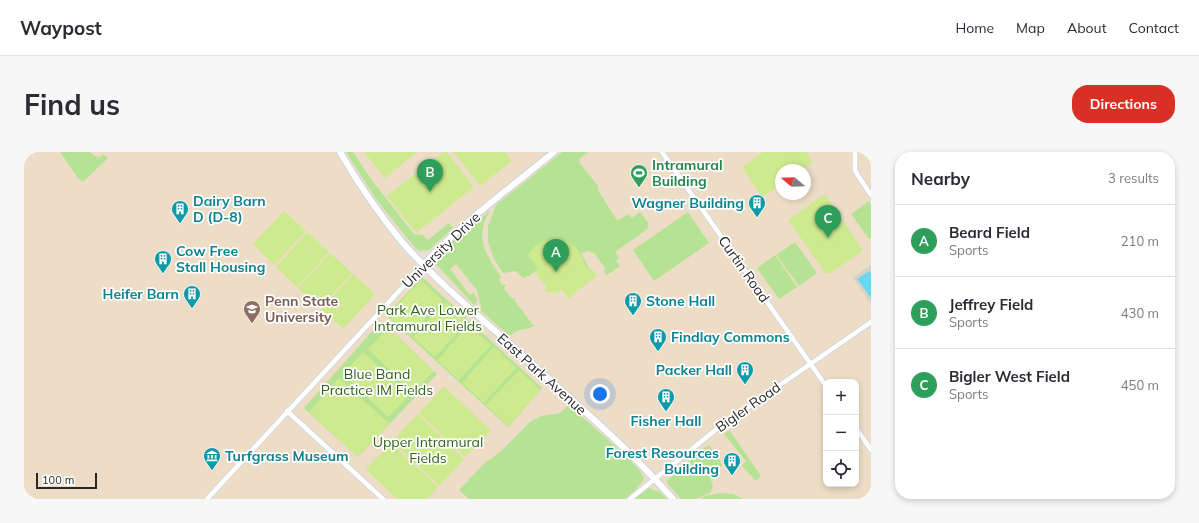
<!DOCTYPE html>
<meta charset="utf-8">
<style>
body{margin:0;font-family:Mulish,sans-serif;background:#f7f7f7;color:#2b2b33}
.controls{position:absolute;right:12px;bottom:12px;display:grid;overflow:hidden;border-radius:8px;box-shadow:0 2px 6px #0003}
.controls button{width:36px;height:36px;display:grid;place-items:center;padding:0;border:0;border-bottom:1px solid #e1e1e2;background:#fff;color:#2b2b33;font:20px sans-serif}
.compass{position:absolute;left:751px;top:12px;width:36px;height:36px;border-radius:50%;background:#fff;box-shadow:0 2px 6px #0003;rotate:289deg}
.scale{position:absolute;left:12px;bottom:10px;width:61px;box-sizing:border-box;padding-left:4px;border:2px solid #272727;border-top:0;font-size:11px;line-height:14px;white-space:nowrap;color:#272727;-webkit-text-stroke:3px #fff;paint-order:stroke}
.you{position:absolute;left:576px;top:242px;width:14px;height:14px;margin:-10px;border:3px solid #fff;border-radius:50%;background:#1a73e8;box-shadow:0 0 0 6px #1a73e833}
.badge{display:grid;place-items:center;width:26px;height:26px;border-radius:50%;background:#d93025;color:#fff;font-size:13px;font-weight:700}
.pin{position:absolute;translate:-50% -33px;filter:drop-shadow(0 1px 2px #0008)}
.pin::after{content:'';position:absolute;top:21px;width:14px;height:12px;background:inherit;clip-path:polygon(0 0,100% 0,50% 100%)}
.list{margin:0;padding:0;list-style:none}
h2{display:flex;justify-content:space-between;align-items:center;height:52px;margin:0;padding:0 16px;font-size:17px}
h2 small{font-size:13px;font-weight:400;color:#7c7c81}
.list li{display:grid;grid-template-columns:26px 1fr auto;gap:12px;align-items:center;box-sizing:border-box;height:72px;padding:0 16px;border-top:1px solid #e1e1e2}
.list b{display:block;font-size:15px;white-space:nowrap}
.list p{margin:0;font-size:13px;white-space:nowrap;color:#7c7c81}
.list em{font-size:13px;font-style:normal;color:#7c7c81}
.icon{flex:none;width:22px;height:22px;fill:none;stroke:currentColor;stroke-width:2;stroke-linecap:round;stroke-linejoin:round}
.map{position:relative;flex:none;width:847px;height:347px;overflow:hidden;border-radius:16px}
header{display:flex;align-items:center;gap:24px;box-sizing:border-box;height:56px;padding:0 20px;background:#fff;border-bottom:1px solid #e1e1e2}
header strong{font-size:19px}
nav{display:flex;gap:22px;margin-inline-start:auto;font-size:14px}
.intro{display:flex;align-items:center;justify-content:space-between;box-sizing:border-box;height:96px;padding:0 24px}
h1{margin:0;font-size:28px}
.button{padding:10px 18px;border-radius:16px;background:#d93025;color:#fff;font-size:14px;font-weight:700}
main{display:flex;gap:24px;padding:0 24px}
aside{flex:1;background:#fff;border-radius:16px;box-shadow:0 2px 6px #0003}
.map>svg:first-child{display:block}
.education{fill:#edddc7;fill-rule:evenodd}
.green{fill:#b6e393}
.pitch{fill:#cdea8e}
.plaza{fill:#d6d1cb}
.water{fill:#68d9ef}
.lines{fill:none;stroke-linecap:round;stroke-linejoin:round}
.minor-casing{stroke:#ced3e1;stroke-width:6}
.secondary-casing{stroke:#ced3e1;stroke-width:8}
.minor{stroke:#fff;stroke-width:4.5}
.secondary{stroke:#fff;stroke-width:6}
.labels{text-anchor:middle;stroke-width:3.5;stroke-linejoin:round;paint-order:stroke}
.leisure-label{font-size:14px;font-weight:bold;fill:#27864d;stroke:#fff;text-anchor:start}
.culture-label{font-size:14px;font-weight:bold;fill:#0d838f;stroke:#fff;text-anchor:start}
.street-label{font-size:14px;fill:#272727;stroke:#fff}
.education-label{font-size:14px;font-weight:bold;fill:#785e54;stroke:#fff;text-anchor:start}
.park-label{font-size:14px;fill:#2f6418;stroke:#fff}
</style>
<header>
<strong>Waypost</strong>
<nav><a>Home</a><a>Map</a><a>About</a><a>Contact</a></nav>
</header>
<div class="intro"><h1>Find us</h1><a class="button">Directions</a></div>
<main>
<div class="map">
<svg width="847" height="347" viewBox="0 0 847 347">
<rect width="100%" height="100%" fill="#eae1d8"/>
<!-- education -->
<path class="education" d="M 0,0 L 312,0 L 340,45 L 375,94 L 387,108 L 596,297 L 645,347 L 0,347 Z
M 319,0 L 525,0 L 431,76 L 406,99 L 399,101 L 389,98 L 367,71 L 345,41 Z
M 535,0 L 847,0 L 847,347 L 653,347 L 627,317 L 596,288 L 445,153 L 414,119 L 411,114 L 410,108 L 412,104 L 431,85 ZM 757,18 L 781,18 L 781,42 L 757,42 ZM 802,230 L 832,230 L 832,332 L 802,332 Z"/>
<!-- green -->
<path class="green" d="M 36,0 L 66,0 L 71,4 L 76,5 L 79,2 L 84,6 L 59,30 L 54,26 Z
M 322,0 L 329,0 L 347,27 L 390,82 L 399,83 L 404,88 L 425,71 L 429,76 L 405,98 L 399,98 L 396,99 L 392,97 L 352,47 Z
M 538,0 L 565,0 L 555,7 L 556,8 L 555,10 L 574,34 L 574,38 L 592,67 L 595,68 L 604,62 L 608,66 L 616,60 L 625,72 L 623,73 L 625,76 L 591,100 L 595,106 L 592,109 L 596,114 L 583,123 L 580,119 L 581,116 L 571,102 L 565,99 L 557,101 L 566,118 L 510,120 L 505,124 L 503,124 L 502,126 L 501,125 L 499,126 L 492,119 L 479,121 L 470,107 L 464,90 L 464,74 L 472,53 Z
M 845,49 L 847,52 L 847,86 L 845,87 L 827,62 Z
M 467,58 C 464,63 460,69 459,76 C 455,95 468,111 477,125 L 475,128 L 478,133 L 481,132 L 482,133 L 480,136 L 488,147 L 492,145 L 490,148 L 509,173 L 512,173 C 504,179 495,175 487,183 L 484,183 L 456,158 L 457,151 L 456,151 L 453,138 L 432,112 L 426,117 L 446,143 L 450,141 L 453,148 L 451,154 L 448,151 L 412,112 L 413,105 L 419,97 Z
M 664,60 L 685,91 L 630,129 L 609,98 Z
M 771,90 L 793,121 L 775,134 L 752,103 Z
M 751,103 L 773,135 L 755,147 L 733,116 Z
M 398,125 L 518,236 L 484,275 L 362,163 Z
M 357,169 L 413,222 L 334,305 L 280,256 Z
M 545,253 L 600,302 L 616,319 L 620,326 C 616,335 608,341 601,347 L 445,347 L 435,338 L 459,313 L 477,299 L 507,269 L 517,264 L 536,261 Z
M 704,279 L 706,279 L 737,324 L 732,329 L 718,314 L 722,309 L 700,282 Z
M 685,293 L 697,309 L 696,310 L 698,313 L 686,326 L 689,333 L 687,340 L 672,347 L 657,347 L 643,331 L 643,329 L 680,296 Z
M 625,336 L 633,339 L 634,338 L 643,347 L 610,347 Z
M 696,341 L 709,342 L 719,347 L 675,347 L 684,343 Z"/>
<!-- pitch -->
<path class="pitch" d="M 340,0 L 393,0 L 361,26 Z
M 419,0 L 423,0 L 450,35 L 392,81 L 363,44 Z
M 430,0 L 481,0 L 488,9 L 456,34 Z
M 739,0 L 782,0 L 789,10 L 777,18 L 757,18 L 757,32 L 738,45 L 718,15 Z
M 799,43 L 802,44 L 838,97 L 837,100 L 806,121 L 801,121 L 765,69 L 766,67 Z
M 260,59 L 282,79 L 250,113 L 229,92 Z
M 283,80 L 305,100 L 273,135 L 252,115 Z
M 533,87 C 558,91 554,104 565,118 L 568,117 L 573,124 L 548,143 L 548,144 L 545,147 L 537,137 L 534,141 L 522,140 L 521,138 L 522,134 L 510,120 L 514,117 L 504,103 C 511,92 520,87 533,87 Z
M 306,101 L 328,121 L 296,156 L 274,136 Z
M 329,122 L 351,142 L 319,177 L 297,157 Z
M 397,128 L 418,148 L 386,183 L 364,163 Z
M 422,150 L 444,170 L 411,205 L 389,185 Z
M 445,173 L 467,193 L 435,228 L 413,208 Z
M 364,176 L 410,219 L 389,240 L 344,197 Z
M 470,195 L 492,216 L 460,251 L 438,231 Z
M 339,200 L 385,243 L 364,265 L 319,222 Z
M 495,218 L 516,238 L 484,274 L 462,253 Z
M 315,226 L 365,272 L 334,305 L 285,260 Z
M 420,234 L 467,279 L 441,305 L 395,261 Z
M 394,262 L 440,307 L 415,334 L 368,289 Z
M 367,291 L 414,335 L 403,347 L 373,347 L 342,317 Z"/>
<!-- plaza -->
<path class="plaza" d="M 846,113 L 847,114 L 847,122 L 845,119 L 833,127 L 847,146 L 847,152 L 829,126 L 842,116 L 843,117 Z"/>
<!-- water -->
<path class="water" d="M 845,119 L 847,122 L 847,146 L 833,127 Z"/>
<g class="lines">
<defs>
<path id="minor" d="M 638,0 L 802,234
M 831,0 L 831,18 L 833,22 L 847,43
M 263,259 L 359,347
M 832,276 L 847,298
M 183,347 L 400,112
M 606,347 L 694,276 L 847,170"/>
<path id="secondary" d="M 316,0 C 334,31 355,62 378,90 C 408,124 443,154 477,184 C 535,237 597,288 649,347
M 400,112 C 439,70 486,36 530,0"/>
</defs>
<!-- minor casing -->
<use href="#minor" class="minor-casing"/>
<!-- secondary casing -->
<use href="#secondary" class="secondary-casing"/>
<!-- minor -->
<use href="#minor" class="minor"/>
<!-- secondary -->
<use href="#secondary" class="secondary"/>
</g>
<!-- icons -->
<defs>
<symbol id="stadium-pin" viewBox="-11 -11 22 30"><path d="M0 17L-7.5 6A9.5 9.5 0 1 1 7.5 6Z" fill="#2e9e5b" stroke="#fff"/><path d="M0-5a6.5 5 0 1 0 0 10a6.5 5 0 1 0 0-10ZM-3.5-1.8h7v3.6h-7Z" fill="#fff"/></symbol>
<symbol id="building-pin" viewBox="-11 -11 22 30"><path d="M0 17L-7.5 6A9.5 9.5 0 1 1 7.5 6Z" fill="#0f9aa8" stroke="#fff"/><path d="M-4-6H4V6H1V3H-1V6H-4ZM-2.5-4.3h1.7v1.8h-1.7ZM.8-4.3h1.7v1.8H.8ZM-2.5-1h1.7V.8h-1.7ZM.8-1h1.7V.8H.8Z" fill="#fff"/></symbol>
<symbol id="university-pin" viewBox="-11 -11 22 30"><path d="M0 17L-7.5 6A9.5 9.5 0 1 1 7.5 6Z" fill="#8d6e63" stroke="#fff"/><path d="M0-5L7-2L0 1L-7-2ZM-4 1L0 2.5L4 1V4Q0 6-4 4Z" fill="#fff"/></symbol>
<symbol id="museum-pin" viewBox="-11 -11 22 30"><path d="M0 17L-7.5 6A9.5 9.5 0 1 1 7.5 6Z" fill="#0f9aa8" stroke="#fff"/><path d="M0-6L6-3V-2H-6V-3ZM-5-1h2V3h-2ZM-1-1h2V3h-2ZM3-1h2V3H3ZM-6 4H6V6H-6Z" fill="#fff"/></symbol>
</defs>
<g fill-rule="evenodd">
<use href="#stadium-pin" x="605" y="11" width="20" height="27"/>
<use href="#building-pin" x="723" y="41" width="20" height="27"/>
<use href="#building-pin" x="146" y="47" width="20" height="27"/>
<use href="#building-pin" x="129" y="97" width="20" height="27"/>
<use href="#building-pin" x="158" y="132" width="20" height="27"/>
<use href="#building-pin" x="599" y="139" width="20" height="27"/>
<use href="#university-pin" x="218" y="147" width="20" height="27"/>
<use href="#building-pin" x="624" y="175" width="20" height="27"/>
<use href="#building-pin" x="711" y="208" width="20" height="27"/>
<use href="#building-pin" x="632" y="235" width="20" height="27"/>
<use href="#museum-pin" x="178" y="294" width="20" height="27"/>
<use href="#building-pin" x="698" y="299" width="20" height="27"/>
</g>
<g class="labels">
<!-- leisure labels -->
<g class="leisure-label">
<text x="628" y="18">Intramural<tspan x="628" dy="16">Building</tspan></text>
</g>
<!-- culture labels -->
<g class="culture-label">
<text x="169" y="54">Dairy Barn<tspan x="169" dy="16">D (D-8)</tspan></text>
<text x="720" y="56" text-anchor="end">Wagner Building</text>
<text x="152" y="104">Cow Free<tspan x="152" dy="16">Stall Housing</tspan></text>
<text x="155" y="147" text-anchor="end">Heifer Barn</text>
<text x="622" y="154">Stone Hall</text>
<text x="647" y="190">Findlay Commons</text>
<text x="708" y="223" text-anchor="end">Packer Hall</text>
<text x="642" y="274" text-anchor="middle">Fisher Hall</text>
<text x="695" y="306" text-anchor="end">Forest Resources<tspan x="695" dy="16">Building</tspan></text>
<text x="201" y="309">Turfgrass Museum</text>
</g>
<!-- street labels -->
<g class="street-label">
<text transform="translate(417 98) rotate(-44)" y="5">University Drive</text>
<text transform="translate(720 117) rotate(55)" y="5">Curtin Road</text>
<text transform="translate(518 222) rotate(42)" y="5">East Park Avenue</text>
<text transform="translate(724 255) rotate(-35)" y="5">Bigler Road</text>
</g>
<!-- education labels -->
<g class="education-label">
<text x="241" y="154">Penn State<tspan x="241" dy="16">University</tspan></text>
</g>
<!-- park labels -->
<g class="park-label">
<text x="404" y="163">Park Ave Lower<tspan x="404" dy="16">Intramural Fields</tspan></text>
<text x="353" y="227">Blue Band<tspan x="353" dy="16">Practice IM Fields</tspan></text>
<text x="404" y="295">Upper Intramural<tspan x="404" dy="16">Fields</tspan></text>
</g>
</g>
</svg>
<div class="controls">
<button>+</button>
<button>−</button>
<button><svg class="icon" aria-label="locate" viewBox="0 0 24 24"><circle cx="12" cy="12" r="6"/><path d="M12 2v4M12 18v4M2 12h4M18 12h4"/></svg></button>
</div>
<svg class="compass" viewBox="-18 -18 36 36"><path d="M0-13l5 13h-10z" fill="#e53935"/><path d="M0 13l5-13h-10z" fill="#7c7c81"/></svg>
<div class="scale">100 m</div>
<div class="you"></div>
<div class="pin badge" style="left:532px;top:120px;background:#2e9e5b">A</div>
<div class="pin badge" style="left:406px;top:40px;background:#2e9e5b">B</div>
<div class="pin badge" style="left:804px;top:86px;background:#2e9e5b">C</div>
</div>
<aside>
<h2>Nearby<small>3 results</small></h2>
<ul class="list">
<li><span class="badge" style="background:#2e9e5b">A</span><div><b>Beard Field</b><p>Sports</p></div><em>210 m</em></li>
<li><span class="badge" style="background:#2e9e5b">B</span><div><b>Jeffrey Field</b><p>Sports</p></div><em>430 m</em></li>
<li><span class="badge" style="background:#2e9e5b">C</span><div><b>Bigler West Field</b><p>Sports</p></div><em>450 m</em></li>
</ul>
</aside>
</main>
